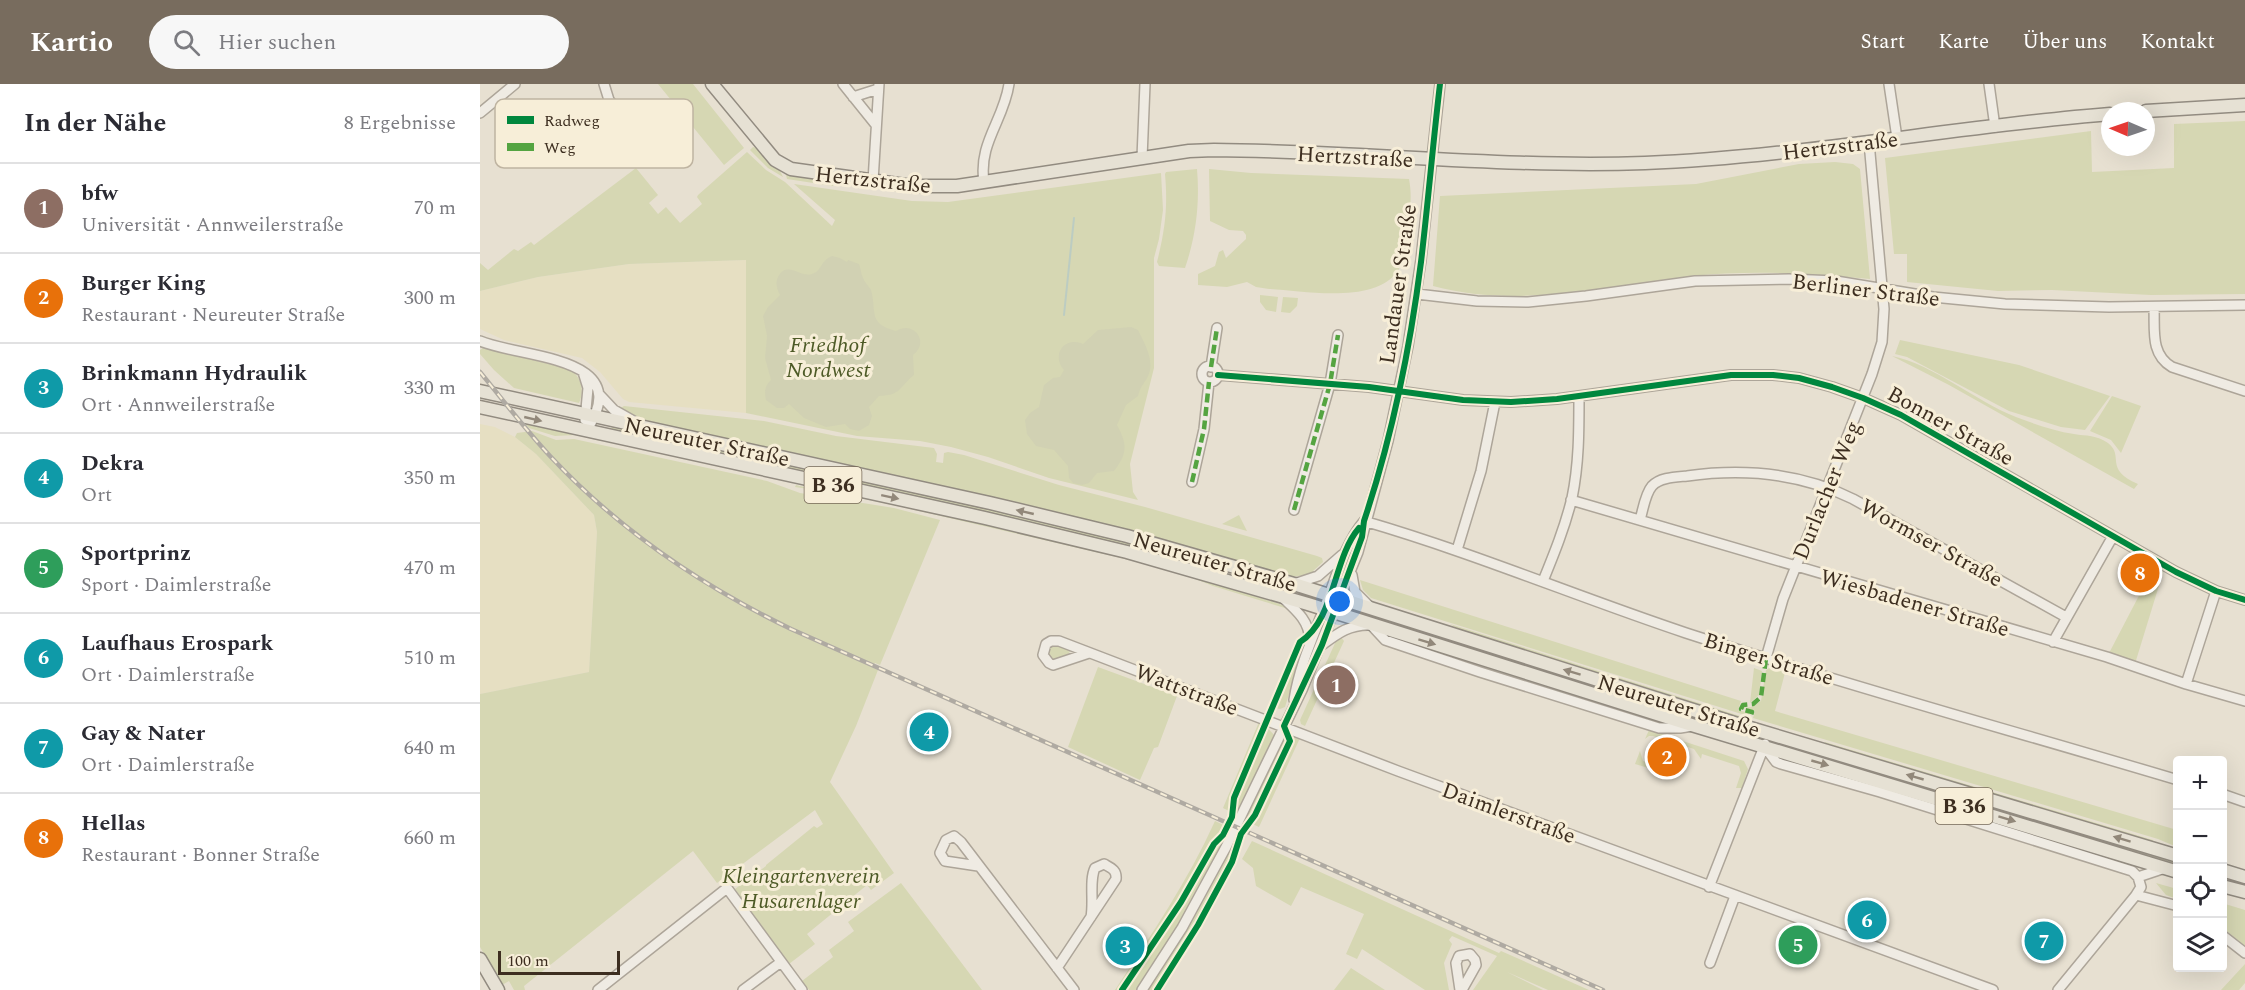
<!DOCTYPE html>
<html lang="de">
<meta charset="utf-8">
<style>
body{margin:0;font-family:Spectral,serif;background:#f7f7f7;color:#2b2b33}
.controls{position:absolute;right:18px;bottom:18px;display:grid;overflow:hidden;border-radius:6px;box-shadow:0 6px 24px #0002}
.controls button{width:54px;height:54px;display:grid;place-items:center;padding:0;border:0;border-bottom:2px solid #e1e1e2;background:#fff;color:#2b2b33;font:30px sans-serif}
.compass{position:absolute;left:1621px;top:18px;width:54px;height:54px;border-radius:50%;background:#fff;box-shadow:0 6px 24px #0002;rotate:272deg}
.scale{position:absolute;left:18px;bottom:15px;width:122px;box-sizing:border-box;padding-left:6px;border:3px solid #3d2e20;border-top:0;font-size:16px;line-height:21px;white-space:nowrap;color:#3d2e20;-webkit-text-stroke:4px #f7eed8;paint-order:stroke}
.you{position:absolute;left:860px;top:518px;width:21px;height:21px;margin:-15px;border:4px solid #fff;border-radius:50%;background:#1a73e8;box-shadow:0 0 0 9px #1a73e833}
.badge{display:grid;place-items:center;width:39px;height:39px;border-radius:50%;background:#786c5e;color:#fff;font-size:20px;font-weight:700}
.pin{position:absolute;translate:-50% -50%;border:3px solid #fff;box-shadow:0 2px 6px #0006}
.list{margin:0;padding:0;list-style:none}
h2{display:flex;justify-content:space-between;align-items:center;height:78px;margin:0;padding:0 24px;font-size:26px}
h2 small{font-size:20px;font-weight:400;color:#7c7c81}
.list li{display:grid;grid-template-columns:39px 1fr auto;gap:18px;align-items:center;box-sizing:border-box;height:90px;padding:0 24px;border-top:2px solid #e1e1e2}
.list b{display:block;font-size:22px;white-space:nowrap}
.list p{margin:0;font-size:20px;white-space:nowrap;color:#7c7c81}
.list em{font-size:20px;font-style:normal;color:#7c7c81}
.icon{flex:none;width:33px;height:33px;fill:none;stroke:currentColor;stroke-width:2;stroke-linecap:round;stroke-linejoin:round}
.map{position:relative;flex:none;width:1765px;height:906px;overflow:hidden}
header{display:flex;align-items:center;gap:36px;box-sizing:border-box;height:84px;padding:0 30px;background:#786c5e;color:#fff}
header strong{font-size:28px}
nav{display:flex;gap:33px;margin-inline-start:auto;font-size:21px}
.search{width:420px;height:54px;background:#f7f7f7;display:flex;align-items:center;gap:15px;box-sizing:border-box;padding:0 21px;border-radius:33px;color:#7c7c81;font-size:22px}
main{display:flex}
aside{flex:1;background:#fff}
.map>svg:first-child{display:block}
.farmland{fill:#e6dfc2}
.green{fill:#d6d7b3}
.cemetery{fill:#d1d1b3}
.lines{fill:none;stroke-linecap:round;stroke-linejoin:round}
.stream{stroke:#bcccc2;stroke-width:2}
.minor-casing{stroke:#ada599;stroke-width:12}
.major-casing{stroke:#928b80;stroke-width:15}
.minor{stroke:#efebe3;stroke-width:9}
.major{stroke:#e6e1d4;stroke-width:12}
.rail-casing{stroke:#afaaa2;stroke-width:4.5}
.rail{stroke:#f7eed8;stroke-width:2;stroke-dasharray:7;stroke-linecap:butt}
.quiet{stroke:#54a441;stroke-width:4.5;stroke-dasharray:9 4.5;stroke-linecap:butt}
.cycleway-casing{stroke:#f7eed8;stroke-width:10}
.cycleway{stroke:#00873e;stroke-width:6}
.oneway{fill:#92887a}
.labels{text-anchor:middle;stroke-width:6;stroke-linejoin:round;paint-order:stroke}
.shield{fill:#f7eed8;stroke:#756857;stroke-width:1.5}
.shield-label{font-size:21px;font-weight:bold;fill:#3d2e20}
.street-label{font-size:22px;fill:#3d2e20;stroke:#f7eed8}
.park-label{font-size:22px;font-style:italic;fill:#4d5a26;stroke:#f7eed8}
.key{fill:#f7eed8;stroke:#bfb4a1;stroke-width:1.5}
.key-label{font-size:16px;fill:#3d2e20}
</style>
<header>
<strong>Kartio</strong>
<div class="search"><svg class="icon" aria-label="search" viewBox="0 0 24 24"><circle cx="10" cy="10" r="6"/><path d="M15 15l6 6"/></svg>Hier suchen</div>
<nav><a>Start</a><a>Karte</a><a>Über uns</a><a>Kontakt</a></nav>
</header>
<main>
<aside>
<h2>In der Nähe<small>8 Ergebnisse</small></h2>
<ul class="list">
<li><span class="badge" style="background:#8d6e63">1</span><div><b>bfw</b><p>Universität · Annweilerstraße</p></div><em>70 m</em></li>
<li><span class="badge" style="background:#e8710a">2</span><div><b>Burger King</b><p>Restaurant · Neureuter Straße</p></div><em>300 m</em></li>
<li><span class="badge" style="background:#0f9aa8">3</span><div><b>Brinkmann Hydraulik</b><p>Ort · Annweilerstraße</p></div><em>330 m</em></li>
<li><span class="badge" style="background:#0f9aa8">4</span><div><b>Dekra</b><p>Ort</p></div><em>350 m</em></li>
<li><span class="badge" style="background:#2e9e5b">5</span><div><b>Sportprinz</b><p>Sport · Daimlerstraße</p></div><em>470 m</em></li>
<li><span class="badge" style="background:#0f9aa8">6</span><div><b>Laufhaus Erospark</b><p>Ort · Daimlerstraße</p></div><em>510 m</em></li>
<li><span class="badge" style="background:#0f9aa8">7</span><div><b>Gay &amp; Nater</b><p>Ort · Daimlerstraße</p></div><em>640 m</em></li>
<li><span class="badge" style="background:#e8710a">8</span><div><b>Hellas</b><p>Restaurant · Bonner Straße</p></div><em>660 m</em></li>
</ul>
</aside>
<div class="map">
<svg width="1765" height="906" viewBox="0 0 1765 906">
<rect width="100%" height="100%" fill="#e7e0d1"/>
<!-- farmland -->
<path class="farmland" d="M 267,176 L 266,329 L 149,318 L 143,315 L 120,288 L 102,274 L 24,256 L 0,245 L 0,207 L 58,193 L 149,180 Z
M 0,340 L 15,343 L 35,353 L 56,370 L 114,431 L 117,448 L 109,588 L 0,610 Z"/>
<!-- green -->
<path class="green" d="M 178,0 L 213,0 L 264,64 L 244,81 Z
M 1765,37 L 1765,210 L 1671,211 L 1572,206 L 1518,207 L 1427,198 L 1427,170 L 1414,170 L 1405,74 L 1611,47 L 1612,88 L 1694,84 L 1694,40 Z
M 273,63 C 286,65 298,81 303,93 L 288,84 L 270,66 Z
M 267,68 L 286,86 L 305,98 L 352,142 L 355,136 L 314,100 L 432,117 L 468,118 L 681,89 L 683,126 L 679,155 L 674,174 L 674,284 L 650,380 L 653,408 L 658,416 L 569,394 L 508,373 L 471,363 L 440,357 L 377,352 L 266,329 L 266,176 L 149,180 L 58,193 L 0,207 L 0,179 L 8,186 L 34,165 L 38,167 L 51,158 L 54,161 L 156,84 L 178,111 L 169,119 L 178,130 L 186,123 L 200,139 L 222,120 L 217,113 L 218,111 Z
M 1355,78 L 1373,80 L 1380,85 L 1390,195 C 1331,189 1270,186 1212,192 C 1125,202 1039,225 953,202 L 960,112 L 1216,100 L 1319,80 Z
M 717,85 C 720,119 716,152 705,184 L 679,182 L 677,178 C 685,146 688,123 685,90 L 686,88 Z
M 729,85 L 771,89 L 929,95 C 933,117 929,128 926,149 C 924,161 925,175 919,185 C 898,221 824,207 789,205 L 776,203 L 767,198 L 747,203 L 718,201 L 718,190 L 735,182 L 739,168 L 743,166 L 746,174 L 766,155 L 766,151 L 763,147 L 749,146 L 730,137 Z
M 305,87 L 324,94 L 354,97 L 353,102 L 307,95 Z
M 780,211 L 798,213 L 796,228 L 786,226 L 780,218 Z
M 803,213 L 818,214 L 817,222 L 810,229 L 801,228 Z
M 1420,256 L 1539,281 L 1630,312 L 1605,346 L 1581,343 L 1529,327 L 1427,273 L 1415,270 Z
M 3,264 L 90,285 C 101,293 105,306 99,319 L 34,304 L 14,286 L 0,270 L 0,266 Z
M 1412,272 C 1455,281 1495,317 1536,333 C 1554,340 1575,347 1594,350 C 1606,352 1617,351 1628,359 C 1645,372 1623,385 1658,400 L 1654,405 L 1469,301 Z
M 1632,312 L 1661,322 L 1641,369 L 1631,356 L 1610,347 Z
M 144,322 L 284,337 L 356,352 L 454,364 L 457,370 L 456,378 L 463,379 L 464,369 L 468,368 L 484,371 L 579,401 L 665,423 L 837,472 L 842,474 L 843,478 L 833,487 L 835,490 L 810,493 L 188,345 L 139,325 Z
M 42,337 L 124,355 L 121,357 L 95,351 L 75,352 L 49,344 Z
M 132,342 L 602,445 L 830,510 L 830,513 L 742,486 L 710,481 L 131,347 Z
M 52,347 L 76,356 L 94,355 L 287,397 L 320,409 L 414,424 L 460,436 L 400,581 L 395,579 L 392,583 L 398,586 L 376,642 L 350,698 L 414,789 L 391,806 L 387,801 L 327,850 L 335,860 L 309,880 L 255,805 L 286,782 L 286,781 L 334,742 L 337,744 L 343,740 L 335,726 L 237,799 L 213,767 L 44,902 L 45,906 L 34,906 L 29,897 L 22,901 L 0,863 L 0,610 L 109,588 L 117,448 L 114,431 L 56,370 L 35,353 L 37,349 Z
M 316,401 L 341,407 L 364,408 L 633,468 L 707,489 L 733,499 L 797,519 L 808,523 L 816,533 L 805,524 L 733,502 L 708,492 L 654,477 L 422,423 L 362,410 L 315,403 Z
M 759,431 L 767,447 L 742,440 Z
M 1677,477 L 1685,482 L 1654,583 L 1627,573 Z
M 880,496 L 1261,617 L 1258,626 L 1269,629 L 1268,632 L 891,514 L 883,506 Z
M 872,526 L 963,555 L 982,559 L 1263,645 L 1262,650 L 871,529 Z
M 970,540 L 1263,633 L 1262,636 L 983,548 Z
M 911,552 L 1195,639 L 1172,637 L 981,578 L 979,575 L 910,554 Z
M 861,553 L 864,557 L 825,642 L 821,640 L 820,636 L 856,557 Z
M 826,556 L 805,623 L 800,625 L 795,624 L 821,559 Z
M 577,561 L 590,567 L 588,571 L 578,576 L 570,574 L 568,567 L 571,562 Z
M 1293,582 L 1306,585 L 1295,627 L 1697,746 L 1697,763 L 1678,755 L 1273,634 L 1275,627 L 1264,624 L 1271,623 L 1281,617 L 1286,586 Z
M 618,583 L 697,612 L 678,663 L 674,664 L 660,696 L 588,663 Z
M 1274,584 L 1282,587 L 1279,611 L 1270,619 Z
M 779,638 L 784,640 L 794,651 L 757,731 L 743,724 Z
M 1169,646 L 1264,677 L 1268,685 L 1262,704 L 1256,704 L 1261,689 L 1259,682 L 1222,670 L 1221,675 L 1214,665 L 1173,652 L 1169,652 L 1165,655 Z
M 811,651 L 820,654 L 779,743 L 764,736 L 802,655 Z
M 1345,658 L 1673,756 L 1672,759 L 1344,661 Z
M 1299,660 L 1697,776 L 1697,781 L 1298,661 Z
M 1160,667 L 1163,677 L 1184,684 L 1182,688 L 1155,680 Z
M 735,737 L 750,744 L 696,847 L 656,906 L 635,906 C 671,851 708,797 735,737 Z
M 759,746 L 761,747 L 750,773 L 752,777 L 716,841 L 676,906 L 666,906 Z
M 772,757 L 1019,869 L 1021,867 L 1109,906 L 1068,906 L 1027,888 L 1063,906 L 993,906 L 1017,872 L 972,852 L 969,856 L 972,860 L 964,879 L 969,906 L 945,906 L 882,865 L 877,875 L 866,870 L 884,830 L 821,803 L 811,822 L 776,802 L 773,784 L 762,775 Z
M 421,799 L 502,906 L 329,906 L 322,897 L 353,873 L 349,866 L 374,847 L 368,838 Z
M 1676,799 L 1697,805 L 1697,815 L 1686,811 Z
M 1742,819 L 1765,826 L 1765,862 L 1743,844 Z
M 1765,880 L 1765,899 L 1759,906 L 1741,906 Z
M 871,884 L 905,906 L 854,906 Z"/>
<!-- cemetery -->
<path class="cemetery" d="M 352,172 L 360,174 L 367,178 L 368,176 L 379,180 C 381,185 381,190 383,194 C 385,199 389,202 391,206 C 397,226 387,240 416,247 C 434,236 450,258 433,271 L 434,291 C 418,304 422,311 399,312 L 389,323 L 392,332 L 389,341 L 379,347 L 370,345 L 365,340 L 346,343 L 324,334 L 309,320 L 304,324 L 297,324 L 286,316 C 284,307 285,302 291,296 L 285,274 L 287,252 L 283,232 L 288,223 L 300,211 C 297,205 295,200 298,193 C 307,176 320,194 332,190 C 342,187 340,177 352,172 Z
M 651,243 L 658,246 C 665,261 677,279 666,296 C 662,302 660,304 658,312 L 646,321 L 637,341 C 648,361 647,370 634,387 L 617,389 L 609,399 L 602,401 L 593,399 L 589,394 L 588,382 L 574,366 L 556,362 L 547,350 L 545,336 L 550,329 L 559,323 L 564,301 L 573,294 L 580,293 L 584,286 C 571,271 584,252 603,260 L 618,246 Z"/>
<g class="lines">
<!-- stream -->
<path class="stream" d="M 584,231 L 594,134"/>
<defs>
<path id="minor" d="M 124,0 L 129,16 L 168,65
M 363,0 L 396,41
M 1409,0 L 1417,54
M 1509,0 L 1515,43
M 373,13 L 398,5
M 0,29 L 35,0
M 662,74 L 665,0
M 393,97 L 399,0
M 504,98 C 498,59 524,36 529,0
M 937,210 L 997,217 L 1048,218 L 1106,212 L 1215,197 L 1309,195 L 1356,197 L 1453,213 L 1525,220 L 1629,223 L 1765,221
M 1674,223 C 1675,246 1670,270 1692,283 L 1765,307
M 0,257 C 43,275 157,271 106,347
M722 290a8 8 0 1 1 16 0a8 8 0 1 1-16 0Z
M 731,283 L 737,244
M 103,288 L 108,304 L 105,336
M 738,291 L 889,303 L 983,316 L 1031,318 L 1077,315 L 1251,291 L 1293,291 L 1319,294 L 1352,303 L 1383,314 L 1421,331 L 1696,488 L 1736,507 L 1765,516
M 119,310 L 134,326 L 157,339
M 712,398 L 724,345 L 729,298
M 1091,416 L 1627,573 L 1706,600 L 1765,617
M 814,426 L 850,300 L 858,251
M 1160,436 C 1163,426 1165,410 1172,402 C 1180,393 1197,393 1207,392 C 1265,384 1321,389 1373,415 L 1586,533
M 884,437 C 994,469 1098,513 1206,549 C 1369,602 1534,647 1698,696
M 977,466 L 1001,387 L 1015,318
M 872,491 L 875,508 L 889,522
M 1063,497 C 1074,470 1085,443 1092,414 C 1099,380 1099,347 1099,312
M 814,500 L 838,492 L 862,471
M 803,514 C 817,527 829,537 830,556
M 1573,558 L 1633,452
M 842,561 C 858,549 870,540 891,541 L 905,556 L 1000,588 L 1179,644 L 1200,644 L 1213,642
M 609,569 L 573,581 L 569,579 L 563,571 L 566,560 L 571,557 L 579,557 L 918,687 L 1513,906
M 1286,574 L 1303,515 L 1392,290 L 1402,258 L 1404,225 L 1389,58
M 1706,600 L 1736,507
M 814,616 C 819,583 833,553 845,522 C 856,494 864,461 884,437
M 1284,662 L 1296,678 L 1301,680 L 1400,708 L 1652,787 L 1658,793 L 1661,803 L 1656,811
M 1742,710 L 1765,718
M 498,782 L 465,777 L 460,769 L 466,756 L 474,752 L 481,758 L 594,906
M 1658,793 L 1685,784
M 1229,803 L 1285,660
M 1742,851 L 1765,869
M 1230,879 L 1255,812
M 577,884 L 636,795 C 637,786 631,784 624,780 L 615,784 C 609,796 614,817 611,833
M 118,906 L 247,804 L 322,906
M 263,906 L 301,878
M 662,906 L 702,844 L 746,763 L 822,606 L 878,468 L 908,357 L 928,262 L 941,176 L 960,0
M 980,906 L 976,879 L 979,872 L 990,870 L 995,876 L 996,881 L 982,906
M 1578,906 L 1656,811 L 1698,822"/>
<path id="major" d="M 232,0 L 295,76 L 311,85 L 432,102 L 477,102 L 709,67 L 734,66 C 878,67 1021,84 1165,79 C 1321,73 1475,42 1630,30
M 1666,27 L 1765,21
M 0,307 L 510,419 L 647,452 L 814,500 L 1267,643 L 1698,772
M 0,323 L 505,434 L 647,468 L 828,520 L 1215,642 L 1698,788
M 1742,786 L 1765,793
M 1742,802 L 1765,808
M 0,875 L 18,906"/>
</defs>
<!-- minor casing -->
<use href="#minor" class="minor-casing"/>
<!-- major casing -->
<use href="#major" class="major-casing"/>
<!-- minor -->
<use href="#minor" class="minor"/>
<!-- major -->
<use href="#major" class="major"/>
<defs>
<path id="rail" d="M 0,288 C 23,316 45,345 70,372 C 139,446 220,501 311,545 L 1123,906"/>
</defs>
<!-- rail casing -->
<use href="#rail" class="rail-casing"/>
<!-- rail -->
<use href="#rail" class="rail"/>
<!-- quiet -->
<path class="quiet" d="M 731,283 L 737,244
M 712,398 L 724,345 L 729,298
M 814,426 L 850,300 L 858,251
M 1267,643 L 1272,628 L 1261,625 L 1263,621 L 1273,620 L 1281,613 L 1286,574"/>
<defs>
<path id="cycleway" d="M 738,291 L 889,303 L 983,316 L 1031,318 L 1077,315 L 1251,291 L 1293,291 L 1319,294 L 1352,303 L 1383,314 L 1421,331 L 1696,488 L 1736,507 L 1765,516
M 642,906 L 701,818 L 734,760 L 743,751 L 752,733 L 754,714 L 820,558 C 855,536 853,474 879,444
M 677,906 L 718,841 L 752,778 L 761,750 L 775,731 L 810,657 L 804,642 L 842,561 L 882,453 L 884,437 C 912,353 930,265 941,178 C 948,119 953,59 960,0"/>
</defs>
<!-- cycleway casing -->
<use href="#cycleway" class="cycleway-casing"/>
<!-- cycleway -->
<use href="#cycleway" class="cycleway"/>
</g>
<!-- one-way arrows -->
<defs><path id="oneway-solid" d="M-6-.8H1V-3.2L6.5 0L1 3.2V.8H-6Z" transform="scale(1.5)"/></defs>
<g class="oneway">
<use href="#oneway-solid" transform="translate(53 335) rotate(13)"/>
<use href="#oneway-solid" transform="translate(410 413) rotate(12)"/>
<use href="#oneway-solid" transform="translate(545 428) rotate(-167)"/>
<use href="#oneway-solid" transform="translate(947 558) rotate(17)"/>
<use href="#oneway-solid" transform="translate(1092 588) rotate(-163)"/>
<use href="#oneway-solid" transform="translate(1340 679) rotate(16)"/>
<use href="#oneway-solid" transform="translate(1435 693) rotate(-164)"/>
<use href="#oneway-solid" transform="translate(1527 735) rotate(17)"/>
<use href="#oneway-solid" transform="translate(1642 755) rotate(-163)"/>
</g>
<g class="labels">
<!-- shield labels -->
<g class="shield">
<rect x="324.5" y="383" width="57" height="36" rx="4.5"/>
<rect x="1455.5" y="704" width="57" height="36" rx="4.5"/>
</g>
<g class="shield-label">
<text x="353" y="408">B 36</text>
<text x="1484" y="729">B 36</text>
</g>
<!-- street labels -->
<g class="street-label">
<text transform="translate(1360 61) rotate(-7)" y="8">Hertzstraße</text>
<text transform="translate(875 72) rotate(3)" y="8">Hertzstraße</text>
<text transform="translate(393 95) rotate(6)" y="8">Hertzstraße</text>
<text transform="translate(917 200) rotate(-82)" y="8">Landauer Straße</text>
<text transform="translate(1386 205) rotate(7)" y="8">Berliner Straße</text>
<text transform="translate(1471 341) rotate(29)" y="8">Bonner Straße</text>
<text transform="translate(227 357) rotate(12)" y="8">Neureuter Straße</text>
<text transform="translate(1346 406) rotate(-68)" y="8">Durlacher Weg</text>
<text transform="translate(1452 458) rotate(29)" y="8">Wormser Straße</text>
<text transform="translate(735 477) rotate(16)" y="8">Neureuter Straße</text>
<text transform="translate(1435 518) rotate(16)" y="8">Wiesbadener Straße</text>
<text transform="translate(1289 574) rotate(17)" y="8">Binger Straße</text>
<text transform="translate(707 605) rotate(21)" y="8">Wattstraße</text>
<text transform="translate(1199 621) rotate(17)" y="8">Neureuter Straße</text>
<text transform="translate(1029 728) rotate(20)" y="8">Daimlerstraße</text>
</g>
<!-- park labels -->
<g class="park-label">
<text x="348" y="268">Friedhof<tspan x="348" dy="25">Nordwest</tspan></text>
<text x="321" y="799">Kleingartenverein<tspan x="321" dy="25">Husarenlager</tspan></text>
</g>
</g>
<!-- legend -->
<rect x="15" y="15" width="198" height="69" rx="9" class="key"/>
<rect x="27" y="32" width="27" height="8" fill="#00873e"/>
<rect x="27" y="59" width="27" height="8" fill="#54a441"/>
<g class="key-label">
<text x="64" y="42">Radweg</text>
<text x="64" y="69">Weg</text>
</g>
</svg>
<div class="controls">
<button>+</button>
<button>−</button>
<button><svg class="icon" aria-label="locate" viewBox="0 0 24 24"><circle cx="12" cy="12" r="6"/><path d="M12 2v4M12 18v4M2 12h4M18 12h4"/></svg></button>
<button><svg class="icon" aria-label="layers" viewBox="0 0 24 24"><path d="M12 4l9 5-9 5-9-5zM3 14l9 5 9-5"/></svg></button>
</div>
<svg class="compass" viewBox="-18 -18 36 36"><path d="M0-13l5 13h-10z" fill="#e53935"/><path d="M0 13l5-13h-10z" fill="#7c7c81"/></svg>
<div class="scale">100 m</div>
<div class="you"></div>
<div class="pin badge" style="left:856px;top:601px;background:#8d6e63">1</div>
<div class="pin badge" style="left:1187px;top:673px;background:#e8710a">2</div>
<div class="pin badge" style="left:645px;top:862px;background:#0f9aa8">3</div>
<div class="pin badge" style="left:449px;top:648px;background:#0f9aa8">4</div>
<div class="pin badge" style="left:1318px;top:861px;background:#2e9e5b">5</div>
<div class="pin badge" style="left:1387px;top:836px;background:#0f9aa8">6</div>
<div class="pin badge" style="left:1564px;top:857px;background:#0f9aa8">7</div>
<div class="pin badge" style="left:1660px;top:489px;background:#e8710a">8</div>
</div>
</main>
